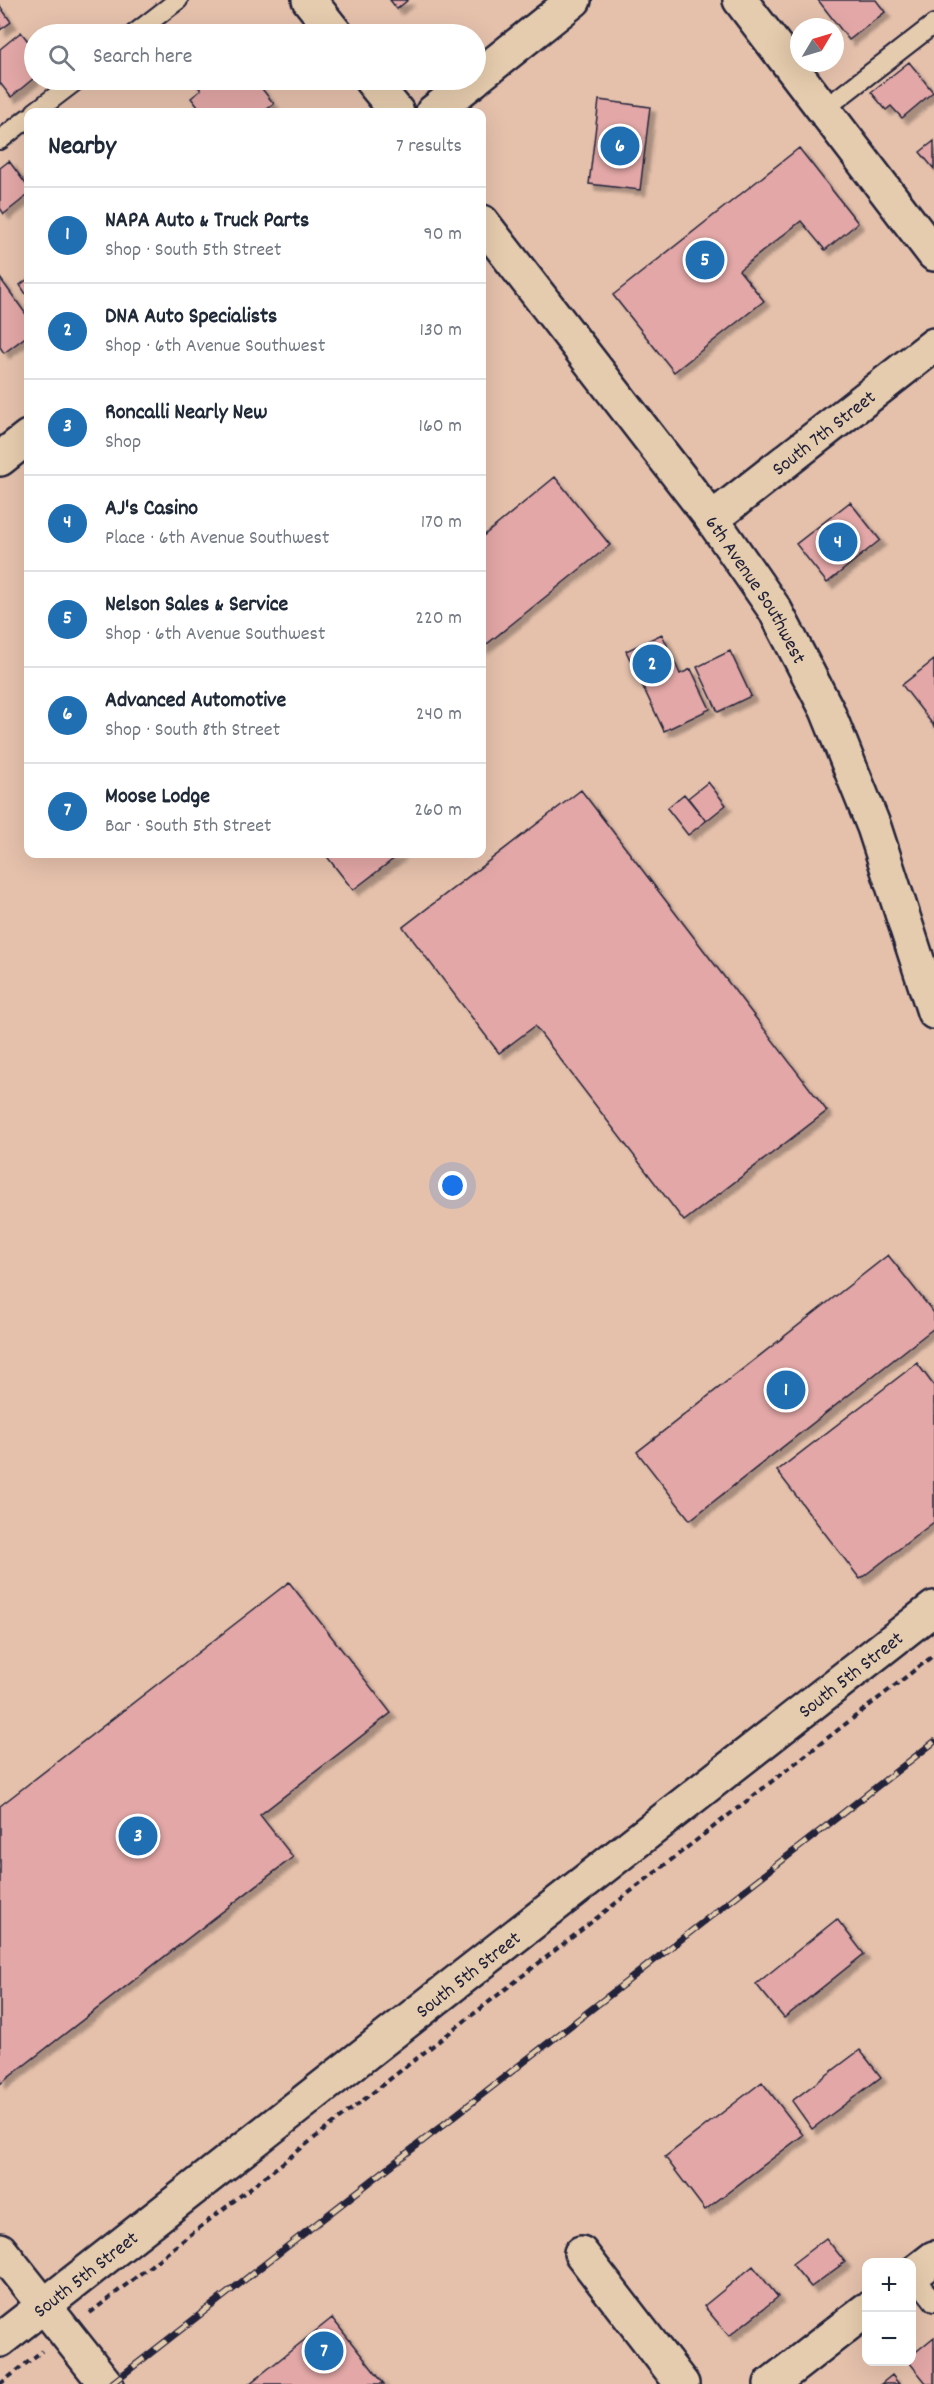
<!DOCTYPE html>
<meta charset="utf-8">
<style>
body{margin:0;font-family:Dekko,sans-serif;background:#f6f6f7;color:#1f2937}
.controls{position:absolute;right:18px;bottom:18px;display:grid;overflow:hidden;border-radius:12px;box-shadow:0 6px 24px #0002}
.controls button{width:54px;height:54px;display:grid;place-items:center;padding:0;border:0;border-bottom:2px solid #e0e1e3;background:#fff;color:#1f2937;font:30px sans-serif}
.compass{position:absolute;left:790px;top:18px;width:54px;height:54px;border-radius:50%;background:#fff;box-shadow:0 6px 24px #0002;rotate:52deg}
.you{position:absolute;left:453px;top:1186px;width:21px;height:21px;margin:-15px;border:4px solid #fff;border-radius:50%;background:#1a73e8;box-shadow:0 0 0 9px #1a73e833}
.badge{display:grid;place-items:center;width:39px;height:39px;border-radius:50%;background:#1f6fb2;color:#fff;font-size:20px;font-weight:700}
.pin{position:absolute;translate:-50% -50%;border:3px solid #fff;box-shadow:0 2px 6px #0006}
.list{margin:0;padding:0;list-style:none}
h2{display:flex;justify-content:space-between;align-items:center;height:78px;margin:0;padding:0 24px;font-size:26px}
h2 small{font-size:20px;font-weight:400;color:#747a83}
.list li{display:grid;grid-template-columns:39px 1fr auto;gap:18px;align-items:center;box-sizing:border-box;height:96px;padding:0 24px;border-top:2px solid #e0e1e3}
.list b{display:block;font-size:22px;white-space:nowrap}
.list p{margin:0;font-size:20px;white-space:nowrap;color:#747a83}
.list em{font-size:20px;font-style:normal;color:#747a83}
.icon{flex:none;width:33px;height:33px;fill:none;stroke:currentColor;stroke-width:2;stroke-linecap:round;stroke-linejoin:round}
.map{position:relative;flex:none;width:934px;height:2384px;overflow:hidden}
.search{position:absolute;background:#fff;box-shadow:0 6px 24px #0002;left:24px;top:24px;width:462px;height:66px;display:flex;align-items:center;gap:15px;box-sizing:border-box;padding:0 21px;border-radius:33px;color:#747a83;font-size:22px}
.panel{position:absolute;background:#fff;box-shadow:0 6px 24px #0002;left:24px;top:108px;width:462px;height:750px;border-radius:12px}
.map>svg:first-child{display:block}
.building{fill:#e2a7a6;stroke:#22223b;stroke-width:1.5;filter:url(#shadow)}
.lines{fill:none;stroke-linecap:round;stroke-linejoin:round}
.lane-casing{stroke:#22223b;stroke-width:22}
.street-casing{stroke:#22223b;stroke-width:38}
.secondary-casing{stroke:#22223b;stroke-width:38}
.highway-casing{stroke:#22223b;stroke-width:38}
.path{stroke:#22223b;stroke-width:4;stroke-dasharray:6 4.5;stroke-linecap:butt}
.lane{stroke:#e6ccae;stroke-width:18}
.street{stroke:#e6ccae;stroke-width:33}
.secondary{stroke:#e6ccae;stroke-width:33}
.highway{stroke:#e6ccae;stroke-width:33}
.rail-casing{stroke:#22223b;stroke-width:7}
.rail{stroke:#e6ccae;stroke-width:4.5;stroke-dasharray:14;stroke-linecap:butt}
.labels{text-anchor:middle;stroke-width:4.5;stroke-linejoin:round;paint-order:stroke}
.street-label{font-size:20px;fill:#22223b;stroke:#e6ccae}
</style>
<div class="map">
<svg width="934" height="2384" viewBox="0 0 934 2384">
<defs>
<filter id="shadow"><feDropShadow dx="5.5" dy="5.5" stdDeviation="1.5" flood-color="#0004"/></filter>
</defs>
<rect width="100%" height="100%" fill="#e5c1ac"/>
<filter id="ink" filterUnits="userSpaceOnUse"><feTurbulence type="fractalNoise" baseFrequency=".0167" numOctaves="2"/><feDisplacementMap in="SourceGraphic" scale="12" xChannelSelector="R" yChannelSelector="G"/><feConvolveMatrix kernelMatrix="1 2 1 2 8 2 1 2 1" color-interpolation-filters="sRGB"/></filter>
<g filter="url(#ink)">
<!-- building -->
<path class="building" d="M 390,0 L 408,0 L 397,9 Z
M 818,0 L 876,0 L 885,12 L 849,40 Z
M 0,6 L 11,22 L 0,30 Z
M 21,32 L 34,49 L 34,78 L 11,97 L 0,83 L 0,49 Z
M 909,62 L 933,92 L 902,118 L 891,106 L 886,110 L 871,92 Z
M 192,80 L 255,80 L 274,104 L 263,112 L 202,112 L 191,98 L 201,90 Z
M 599,100 L 650,107 L 640,190 L 589,184 Z
M 934,141 L 934,169 L 920,152 Z
M 799,148 L 858,223 L 825,250 L 801,221 L 739,270 L 764,301 L 674,372 L 613,295 Z
M 9,161 L 28,187 L 28,195 L 4,214 L 0,208 L 0,168 Z
M 0,278 L 28,317 L 28,335 L 4,353 L 0,347 Z
M 28,279 L 28,297 L 20,285 Z
M 555,477 L 610,545 L 482,648 L 482,537 Z
M 850,502 L 880,540 L 827,583 L 796,544 Z
M 662,634 L 680,674 L 691,669 L 710,709 L 664,731 L 626,651 Z
M 730,651 L 751,696 L 718,712 L 697,667 Z
M 934,660 L 934,726 L 902,685 Z
M 708,782 L 726,805 L 706,821 L 688,798 Z
M 581,790 L 827,1111 L 684,1221 L 535,1026 L 499,1053 L 403,927 Z
M 684,794 L 706,821 L 688,835 L 667,808 Z
M 325,854 L 400,854 L 353,890 Z
M 888,1255 L 934,1313 L 934,1328 L 690,1520 L 637,1452 Z
M 917,1363 L 934,1386 L 934,1522 L 860,1579 L 777,1471 Z
M 289,1582 L 391,1713 L 260,1815 L 293,1857 L 0,2084 L 0,1806 Z
M 837,1919 L 864,1954 L 784,2018 L 756,1984 Z
M 860,2050 L 881,2077 L 812,2129 L 792,2101 Z
M 762,2082 L 803,2135 L 705,2210 L 665,2157 Z
M 826,2238 L 845,2262 L 811,2287 L 792,2264 Z
M 753,2266 L 778,2297 L 729,2336 L 704,2306 Z
M 332,2318 L 384,2384 L 249,2384 Z
M 934,2337 L 934,2384 L 927,2384 L 909,2362 L 912,2355 Z
M 892,2375 L 899,2384 L 881,2384 Z"/>
<g class="lines">
<defs>
<path id="lane" d="M 134,34 L 178,0
M 823,110 L 934,24
M 35,112 L 77,80
M 0,140 L 28,118
M 912,2274 L 934,2302"/>
<g id="street">
<path d="M 740,0 L 934,254"/>
<path d="M 476,78 L 574,0"/>
<path d="M 433,112 L 474,80"/>
<path id="s1" d="M 712,519 L 934,345"/>
<path d="M 581,2253 L 682,2384"/>
<path d="M 912,2275 L 934,2258"/>
<path d="M 771,2384 L 866,2310"/>
</g>
<g id="secondary">
<path d="M 0,459 L 28,437"/>
<path d="M 0,2250 L 106,2384"/>
<path id="s2" d="M 0,2340 L 934,1608"/>
</g>
<g id="highway">
<path d="M 309,0 L 336,34"/>
<path d="M 371,80 L 397,112"/>
<path id="s3" d="M 482,222 L 712,519 L 775,610 L 827,710 L 874,827 L 934,1012"/>
</g>
</defs>
<!-- lane casing -->
<use href="#lane" class="lane-casing"/>
<!-- street casing -->
<use href="#street" class="street-casing"/>
<!-- secondary casing -->
<use href="#secondary" class="secondary-casing"/>
<!-- highway casing -->
<use href="#highway" class="highway-casing"/>
<!-- path -->
<path class="path" d="M 90,2313 L 934,1655
M 0,2384 L 42,2351"/>
<!-- lane -->
<use href="#lane" class="lane"/>
<!-- street -->
<use href="#street" class="street"/>
<!-- secondary -->
<use href="#secondary" class="secondary"/>
<!-- highway -->
<use href="#highway" class="highway"/>
<defs>
<path id="rail" d="M 111,2384 L 934,1742"/>
</defs>
<!-- rail casing -->
<use href="#rail" class="rail-casing"/>
<!-- rail -->
<use href="#rail" class="rail"/>
</g>
</g>
<g class="labels">
<!-- street labels -->
<g class="street-label">
<text dy="7" stroke="none"><textPath href="#s1" startOffset="141">South 7th Street</textPath></text>
<text dy="7" stroke="none"><textPath href="#s3" startOffset="459">6th Avenue Southwest</textPath></text>
<text dy="7" stroke="none"><textPath href="#s2" startOffset="1080">South 5th Street</textPath></text>
<text dy="7" stroke="none"><textPath href="#s2" startOffset="594">South 5th Street</textPath></text>
<text dy="7" stroke="none"><textPath href="#s2" startOffset="108">South 5th Street</textPath></text>
</g>
</g>
</svg>
<div class="controls">
<button>+</button>
<button>−</button>
</div>
<svg class="compass" viewBox="-18 -18 36 36"><path d="M0-13l5 13h-10z" fill="#e53935"/><path d="M0 13l5-13h-10z" fill="#747a83"/></svg>
<div class="you"></div>
<div class="pin badge" style="left:786px;top:1390px">1</div>
<div class="pin badge" style="left:652px;top:664px">2</div>
<div class="pin badge" style="left:138px;top:1836px">3</div>
<div class="pin badge" style="left:838px;top:542px">4</div>
<div class="pin badge" style="left:705px;top:260px">5</div>
<div class="pin badge" style="left:620px;top:146px">6</div>
<div class="pin badge" style="left:324px;top:2351px">7</div>
<div class="search"><svg class="icon" aria-label="search" viewBox="0 0 24 24"><circle cx="10" cy="10" r="6"/><path d="M15 15l6 6"/></svg>Search here</div>
<section class="panel">
<h2>Nearby<small>7 results</small></h2>
<ul class="list">
<li><span class="badge">1</span><div><b>NAPA Auto &amp; Truck Parts</b><p>Shop · South 5th Street</p></div><em>90 m</em></li>
<li><span class="badge">2</span><div><b>DNA Auto Specialists</b><p>Shop · 6th Avenue Southwest</p></div><em>130 m</em></li>
<li><span class="badge">3</span><div><b>Roncalli Nearly New</b><p>Shop</p></div><em>160 m</em></li>
<li><span class="badge">4</span><div><b>AJ's Casino</b><p>Place · 6th Avenue Southwest</p></div><em>170 m</em></li>
<li><span class="badge">5</span><div><b>Nelson Sales &amp; Service</b><p>Shop · 6th Avenue Southwest</p></div><em>220 m</em></li>
<li><span class="badge">6</span><div><b>Advanced Automotive</b><p>Shop · South 8th Street</p></div><em>240 m</em></li>
<li><span class="badge">7</span><div><b>Moose Lodge</b><p>Bar · South 5th Street</p></div><em>260 m</em></li>
</ul>
</section>
</div>
